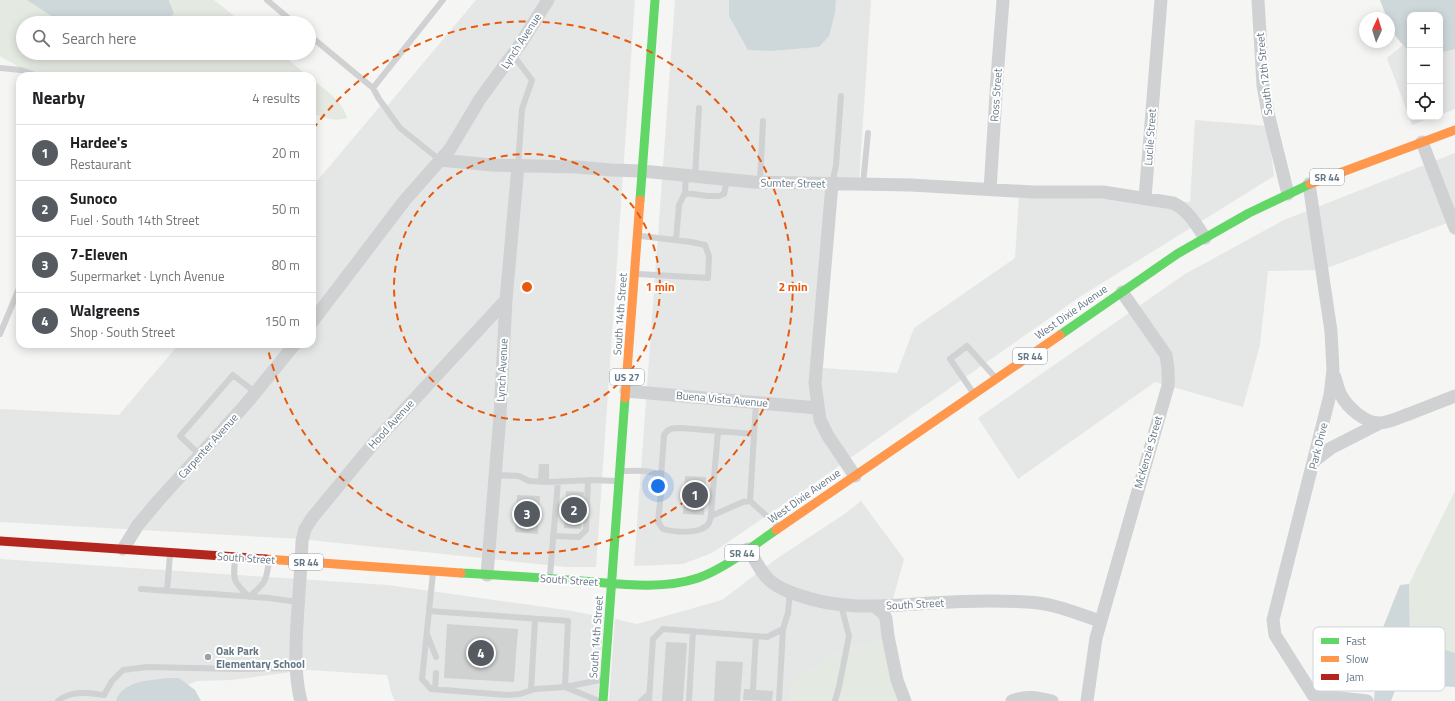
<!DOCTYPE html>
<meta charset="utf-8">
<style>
body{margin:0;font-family:"Titillium Web",sans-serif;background:#f2f2f2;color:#202124}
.controls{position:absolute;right:12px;top:12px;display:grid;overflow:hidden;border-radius:8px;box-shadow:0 2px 10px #0003}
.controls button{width:36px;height:36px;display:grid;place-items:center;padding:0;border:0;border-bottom:1px solid #e0e0e0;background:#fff;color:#202124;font:20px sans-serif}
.compass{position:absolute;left:1359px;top:12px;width:36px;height:36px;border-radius:50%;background:#fff;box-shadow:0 2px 10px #0003;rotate:4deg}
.you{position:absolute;left:658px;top:486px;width:14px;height:14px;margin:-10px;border:3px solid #fff;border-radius:50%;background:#1a73e8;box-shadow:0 0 0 6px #1a73e833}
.badge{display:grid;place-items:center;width:26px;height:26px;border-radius:50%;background:#555b61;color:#fff;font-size:13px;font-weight:700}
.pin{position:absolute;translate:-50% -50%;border:2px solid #fff;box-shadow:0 1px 4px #0006}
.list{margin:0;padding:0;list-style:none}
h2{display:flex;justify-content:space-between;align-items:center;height:52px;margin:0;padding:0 16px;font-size:17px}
h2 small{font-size:13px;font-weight:400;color:#757577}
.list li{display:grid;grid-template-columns:26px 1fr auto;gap:12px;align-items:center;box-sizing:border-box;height:56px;padding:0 16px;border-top:1px solid #e0e0e0}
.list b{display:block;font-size:15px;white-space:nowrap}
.list p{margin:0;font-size:13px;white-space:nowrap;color:#757577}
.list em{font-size:13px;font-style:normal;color:#757577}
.icon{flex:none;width:22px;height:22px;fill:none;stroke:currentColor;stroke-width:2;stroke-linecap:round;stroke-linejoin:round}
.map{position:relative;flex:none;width:1455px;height:701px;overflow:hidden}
.search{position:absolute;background:#fff;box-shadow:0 2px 10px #0003;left:16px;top:16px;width:300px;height:44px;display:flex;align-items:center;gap:10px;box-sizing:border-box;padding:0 14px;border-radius:22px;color:#757577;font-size:15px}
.panel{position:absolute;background:#fff;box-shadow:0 2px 10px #0003;left:16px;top:72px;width:300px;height:276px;border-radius:12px}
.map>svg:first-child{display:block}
.built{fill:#e5e7e6}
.green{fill:#e4e9e1}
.water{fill:#ced7da}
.building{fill:#d0d1d1}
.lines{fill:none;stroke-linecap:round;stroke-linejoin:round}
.lane{stroke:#d0d1d2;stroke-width:6}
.street{stroke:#d0d1d2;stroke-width:13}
.fast{stroke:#63d668;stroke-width:9}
.slow{stroke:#ff974d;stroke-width:9}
.jam{stroke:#b3261e;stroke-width:9}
.ring{fill:none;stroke:#e8590c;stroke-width:2;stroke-dasharray:7 5}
.poi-dot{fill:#96a2ac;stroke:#fff;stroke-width:1.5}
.labels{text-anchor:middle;stroke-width:4;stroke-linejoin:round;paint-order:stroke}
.shield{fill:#fff;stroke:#929faa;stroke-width:1}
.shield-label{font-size:10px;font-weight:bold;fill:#637686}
.street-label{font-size:11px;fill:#637686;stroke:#fff}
.poi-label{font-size:11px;font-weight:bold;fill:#637686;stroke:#fff;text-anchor:start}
.key{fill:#fff;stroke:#d0d6db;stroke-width:1}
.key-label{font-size:11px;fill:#637686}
.centre{fill:#e8590c;stroke:#fff;stroke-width:2}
.ring-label{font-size:12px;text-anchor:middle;font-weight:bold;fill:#e8590c;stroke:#fff;stroke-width:4;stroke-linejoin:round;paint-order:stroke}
</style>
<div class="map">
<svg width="1455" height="701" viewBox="0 0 1455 701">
<rect width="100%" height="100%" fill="#f5f5f3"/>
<!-- built -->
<path class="built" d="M 476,0 L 635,0 L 596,567 L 566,567 L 300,539 L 0,522 L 0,409 L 119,415 L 179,344 L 312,344 L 312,187 L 381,105 L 388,105 Z
M 675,0 L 729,0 L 729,16 L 772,51 L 819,47 L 835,13 L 836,0 L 871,0 L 859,182 L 833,181 L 823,368 L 897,373 L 914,328 L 1015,258 L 1019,195 L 1190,202 L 1195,120 L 1268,126 L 1274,176 L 1078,298 L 816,482 L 712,553 L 683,564 L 634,566 Z
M 1403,45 L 1410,53 L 1410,117 L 1434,117 L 1412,125 L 1387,58 Z
M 1455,49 L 1455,109 L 1440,115 L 1440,53 Z
M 1455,153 L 1455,220 L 1322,270 L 1268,271 L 1260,345 L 1243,407 L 1155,382 L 1018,479 L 978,418 L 1185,274 L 1284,220 Z
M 861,501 L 904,559 L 882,640 L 837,654 L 791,684 L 790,701 L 609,701 L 615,619 L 637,624 L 722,600 L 776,559 L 846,513 Z
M 0,559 L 388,585 L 566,610 L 604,617 L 598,701 L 395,701 L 391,692 L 387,675 L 308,670 L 231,680 L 197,681 L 187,685 L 179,678 L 167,678 L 129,685 L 116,701 L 0,701 Z"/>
<!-- green -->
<path class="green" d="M 0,0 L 27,0 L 51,16 L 55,23 L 23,23 L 23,53 L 280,53 L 308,76 L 35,76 L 0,56 Z
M 169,0 L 214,0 L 243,23 L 150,23 L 157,19 L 169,18 L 171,2 Z
M 312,79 C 325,90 343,101 347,118 C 335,122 324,118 312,113 Z
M 1455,491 L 1455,653 L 1443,649 L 1432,643 L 1426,648 L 1410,642 L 1409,584 Z
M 882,640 L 896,681 L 908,701 L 790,701 L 791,684 L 837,654 Z"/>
<!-- water -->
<path class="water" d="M 27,0 L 169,0 L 174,14 C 165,21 160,16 150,23 L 55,23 L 51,16 Z
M 729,0 L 836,0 L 835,13 L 829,36 L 819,47 L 772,51 L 748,50 L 729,16 Z
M 1380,0 L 1455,0 L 1455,49 L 1440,53 L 1440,15 L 1410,15 L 1410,53 C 1402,43 1389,32 1389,18 L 1387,18 Z
M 1409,584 L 1410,642 L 1426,648 L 1432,643 L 1443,649 L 1455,653 L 1455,687 L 1436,686 L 1396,688 L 1391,701 L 1374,701 L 1378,640 L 1400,585 Z
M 167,678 L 179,678 L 195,690 L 201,701 L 116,701 C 123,680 148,681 167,678 Z"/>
<!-- building -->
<path class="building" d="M 539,464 L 549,464 L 549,479 L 538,479 Z
M 685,476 L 706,477 L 704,515 L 683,514 Z
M 566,491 L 584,492 L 581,529 L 564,528 Z
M 517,495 L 540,496 L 538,534 L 515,532 Z
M 447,624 L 518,629 L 514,682 L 444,678 Z
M 666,642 L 687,643 L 683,701 L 662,701 Z
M 716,661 L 743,662 L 740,701 L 714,701 Z
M 744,689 L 773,691 L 772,701 L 743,700 Z"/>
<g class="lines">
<!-- lane -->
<path class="lane" d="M 267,0 L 294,23
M 309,35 L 373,88 L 379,99 L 400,128 L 440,160
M 513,55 L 532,80 L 522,109 L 518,166
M 0,68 L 21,70 L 37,76
M 373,88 L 443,0
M 695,177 L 699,108
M 760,182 L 763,121
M 832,184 L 836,165 L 841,96
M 863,184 L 868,133
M 685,193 L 708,196 L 719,196 L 724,194 L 727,180
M 676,240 L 679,205 L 685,193 L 686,176
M 638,274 L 708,278 L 709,256 L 705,245 L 691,242 L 641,236
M 0,334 L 20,286
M 972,391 L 950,359 L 967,346 L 994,376
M 200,455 L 180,436 L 233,375 L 256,393
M 624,471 C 632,471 655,469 660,477 C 661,478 662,482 662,483 L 658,522 L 663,529 C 673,532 702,535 709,523 C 710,521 711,517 711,514 L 718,431
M 495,475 L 519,476 L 529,481 L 548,482 L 593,480 L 616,481
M 661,477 L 664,435 C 668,428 673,428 681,428 L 754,434
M 750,501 L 756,403
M 711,516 L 743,502 L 750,501 L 777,525
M 553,536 L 579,537 L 586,530 L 588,480
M 235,559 C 233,581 233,581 249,597 C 265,583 266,583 269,561
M 433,573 L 429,611 L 568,621 L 565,687
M 550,575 L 558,482
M 141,589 L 269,598 L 298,602
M 167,591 L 170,555
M 429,611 L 422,679 L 431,689 L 507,695 L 520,694 L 535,689 L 565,687 L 600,680
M 427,634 L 436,657
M 565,687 L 599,701
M 435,689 L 436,673
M 753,689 L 756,636
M 531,690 L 535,620
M 58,701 C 71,690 87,693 104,695 L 112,681 L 123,670 L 147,667 L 238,669 L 297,668
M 641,701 L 649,694
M 649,701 L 653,639 L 663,629 L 767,637 L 783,629 L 788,613 L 790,592
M 689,701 L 693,631
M 779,701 L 783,629
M 835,701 L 839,687 L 849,636 L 841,605"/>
<!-- street -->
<path class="street" d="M 1258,0 L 1263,85 L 1268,113 L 1288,194
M 1422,142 L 1455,228
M 440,160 L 492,165 L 577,167 L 611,170 L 642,171 L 753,182 L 911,185 L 1033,192 L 1103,192 L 1173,203 C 1188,210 1196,224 1205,238
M 832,184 L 815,383 L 820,420 L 828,436 L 855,476
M 1309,184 L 1331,331 L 1333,370 L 1330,395 L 1273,620 L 1275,635 L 1313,695
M 990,190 L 997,78 L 1003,0
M 1145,198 L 1161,0
M 312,322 L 405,200 L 450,149 L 480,99 L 521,43 L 548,0
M 1335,377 C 1337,383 1338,390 1341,395 C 1347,407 1365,423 1379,423 C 1389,423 1400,417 1409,414 C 1424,408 1440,402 1455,396
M 626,391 L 817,408
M 1314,461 L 1331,448 L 1380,423
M 123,549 L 138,525 L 158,501 L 246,404 L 295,344
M 748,549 C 756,560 762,576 773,583 C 781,589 789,592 798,595 C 844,611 883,606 930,603 C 962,601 995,600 1027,602 C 1053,603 1076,613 1100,621
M 487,575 L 500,416 L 506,300 L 518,166
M 874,606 L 884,614 L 886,619 L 888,636 L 897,680 L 905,701
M 1313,695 L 1367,701
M 301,701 C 296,683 296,664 296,646 C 297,611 301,576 302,541 L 305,529 L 312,518 L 373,444 L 506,300
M 1012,701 C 1025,695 1038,698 1052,701
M 1087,701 L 1096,638 L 1168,386 C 1169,375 1168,366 1166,355 L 1122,292"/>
<!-- fast -->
<path class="fast" d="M 640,200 L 655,0
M 1060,335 L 1177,254 L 1249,213 L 1310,184
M 461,573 C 501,575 542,578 582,581 C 620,584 662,590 698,578 C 726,568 751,547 776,530
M 603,701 L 625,398"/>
<!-- slow -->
<path class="slow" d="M 1310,184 L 1455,130
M 625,398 L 640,200
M 776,530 L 1060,335
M 266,559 L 461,573"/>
<!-- jam -->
<path class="jam" d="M 0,541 L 266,559"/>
</g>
<!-- distance rings -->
<g class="ring">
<circle cx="527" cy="287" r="133"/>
<path d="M313 129A266 266 0 1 1 267 345"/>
</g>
<!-- markers -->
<circle class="poi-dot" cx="208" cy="657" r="4"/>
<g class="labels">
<!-- shield labels -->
<g class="shield">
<rect x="1310" y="169" width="34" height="16" rx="3"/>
<rect x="1013" y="348" width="34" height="16" rx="3"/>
<rect x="610" y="369" width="34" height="16" rx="3"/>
<rect x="725" y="545" width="34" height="16" rx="3"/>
<rect x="289" y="554" width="34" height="16" rx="3"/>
</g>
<g class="shield-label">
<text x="1327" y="181">SR 44</text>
<text x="1030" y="360">SR 44</text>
<text x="627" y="381">US 27</text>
<text x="742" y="557">SR 44</text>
<text x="306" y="566">SR 44</text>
</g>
<!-- street labels -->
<g class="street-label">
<text transform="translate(521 41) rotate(-57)" y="4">Lynch Avenue</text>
<text transform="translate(1264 74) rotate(-96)" y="4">South 12th Street</text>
<text transform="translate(996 95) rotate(-86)" y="4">Ross Street</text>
<text transform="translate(1150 137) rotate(-86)" y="4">Lucile Street</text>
<text transform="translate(793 183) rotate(1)" y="4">Sumter Street</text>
<text transform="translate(1071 312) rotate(-35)" y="4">West Dixie Avenue</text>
<text transform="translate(620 314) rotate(-86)" y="4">South 14th Street</text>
<text transform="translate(502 370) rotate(-87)" y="4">Lynch Avenue</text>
<text transform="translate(722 399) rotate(5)" y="4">Buena Vista Avenue</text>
<text transform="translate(391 424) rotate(-48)" y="4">Hood Avenue</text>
<text transform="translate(208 446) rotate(-48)" y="4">Carpenter Avenue</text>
<text transform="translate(1318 446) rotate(-76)" y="4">Park Drive</text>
<text transform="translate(1148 452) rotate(-74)" y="4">McKenzie Street</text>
<text transform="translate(804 496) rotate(-35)" y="4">West Dixie Avenue</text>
<text transform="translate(246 558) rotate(4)" y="4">South Street</text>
<text transform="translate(569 580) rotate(4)" y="4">South Street</text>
<text transform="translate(915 604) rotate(-3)" y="4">South Street</text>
<text transform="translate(596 637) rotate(-86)" y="4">South 14th Street</text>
</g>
<!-- poi labels -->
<g class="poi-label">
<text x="216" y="655">Oak Park<tspan x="216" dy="13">Elementary School</tspan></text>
</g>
</g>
<!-- legend -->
<rect x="1313" y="627" width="132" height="64" rx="6" class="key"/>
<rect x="1321" y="638" width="18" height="6" fill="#63d668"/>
<rect x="1321" y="656" width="18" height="6" fill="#ff974d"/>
<rect x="1321" y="674" width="18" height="6" fill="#b3261e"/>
<g class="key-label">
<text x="1346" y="645">Fast</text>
<text x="1346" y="663">Slow</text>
<text x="1346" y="681">Jam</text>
</g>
<circle cx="527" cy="287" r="6" class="centre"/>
<g class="ring-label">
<text x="660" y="291">1 min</text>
<text x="793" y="291">2 min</text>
</g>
</svg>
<div class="controls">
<button>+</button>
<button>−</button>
<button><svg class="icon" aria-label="locate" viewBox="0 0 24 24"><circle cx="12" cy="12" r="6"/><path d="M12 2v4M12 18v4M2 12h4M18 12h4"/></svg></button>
</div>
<svg class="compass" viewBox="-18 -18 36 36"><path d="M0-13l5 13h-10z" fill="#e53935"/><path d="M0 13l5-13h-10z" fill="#757577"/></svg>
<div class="you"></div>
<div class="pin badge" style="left:695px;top:495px">1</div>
<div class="pin badge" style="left:574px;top:510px">2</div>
<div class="pin badge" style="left:527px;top:514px">3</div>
<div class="pin badge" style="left:481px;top:653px">4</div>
<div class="search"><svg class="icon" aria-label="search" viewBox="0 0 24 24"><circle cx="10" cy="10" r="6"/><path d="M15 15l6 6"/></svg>Search here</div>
<section class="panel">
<h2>Nearby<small>4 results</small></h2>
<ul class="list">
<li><span class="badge">1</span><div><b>Hardee's</b><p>Restaurant</p></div><em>20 m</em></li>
<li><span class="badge">2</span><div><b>Sunoco</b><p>Fuel · South 14th Street</p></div><em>50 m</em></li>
<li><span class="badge">3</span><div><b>7-Eleven</b><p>Supermarket · Lynch Avenue</p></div><em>80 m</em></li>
<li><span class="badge">4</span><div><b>Walgreens</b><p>Shop · South Street</p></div><em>150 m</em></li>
</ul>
</section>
</div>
